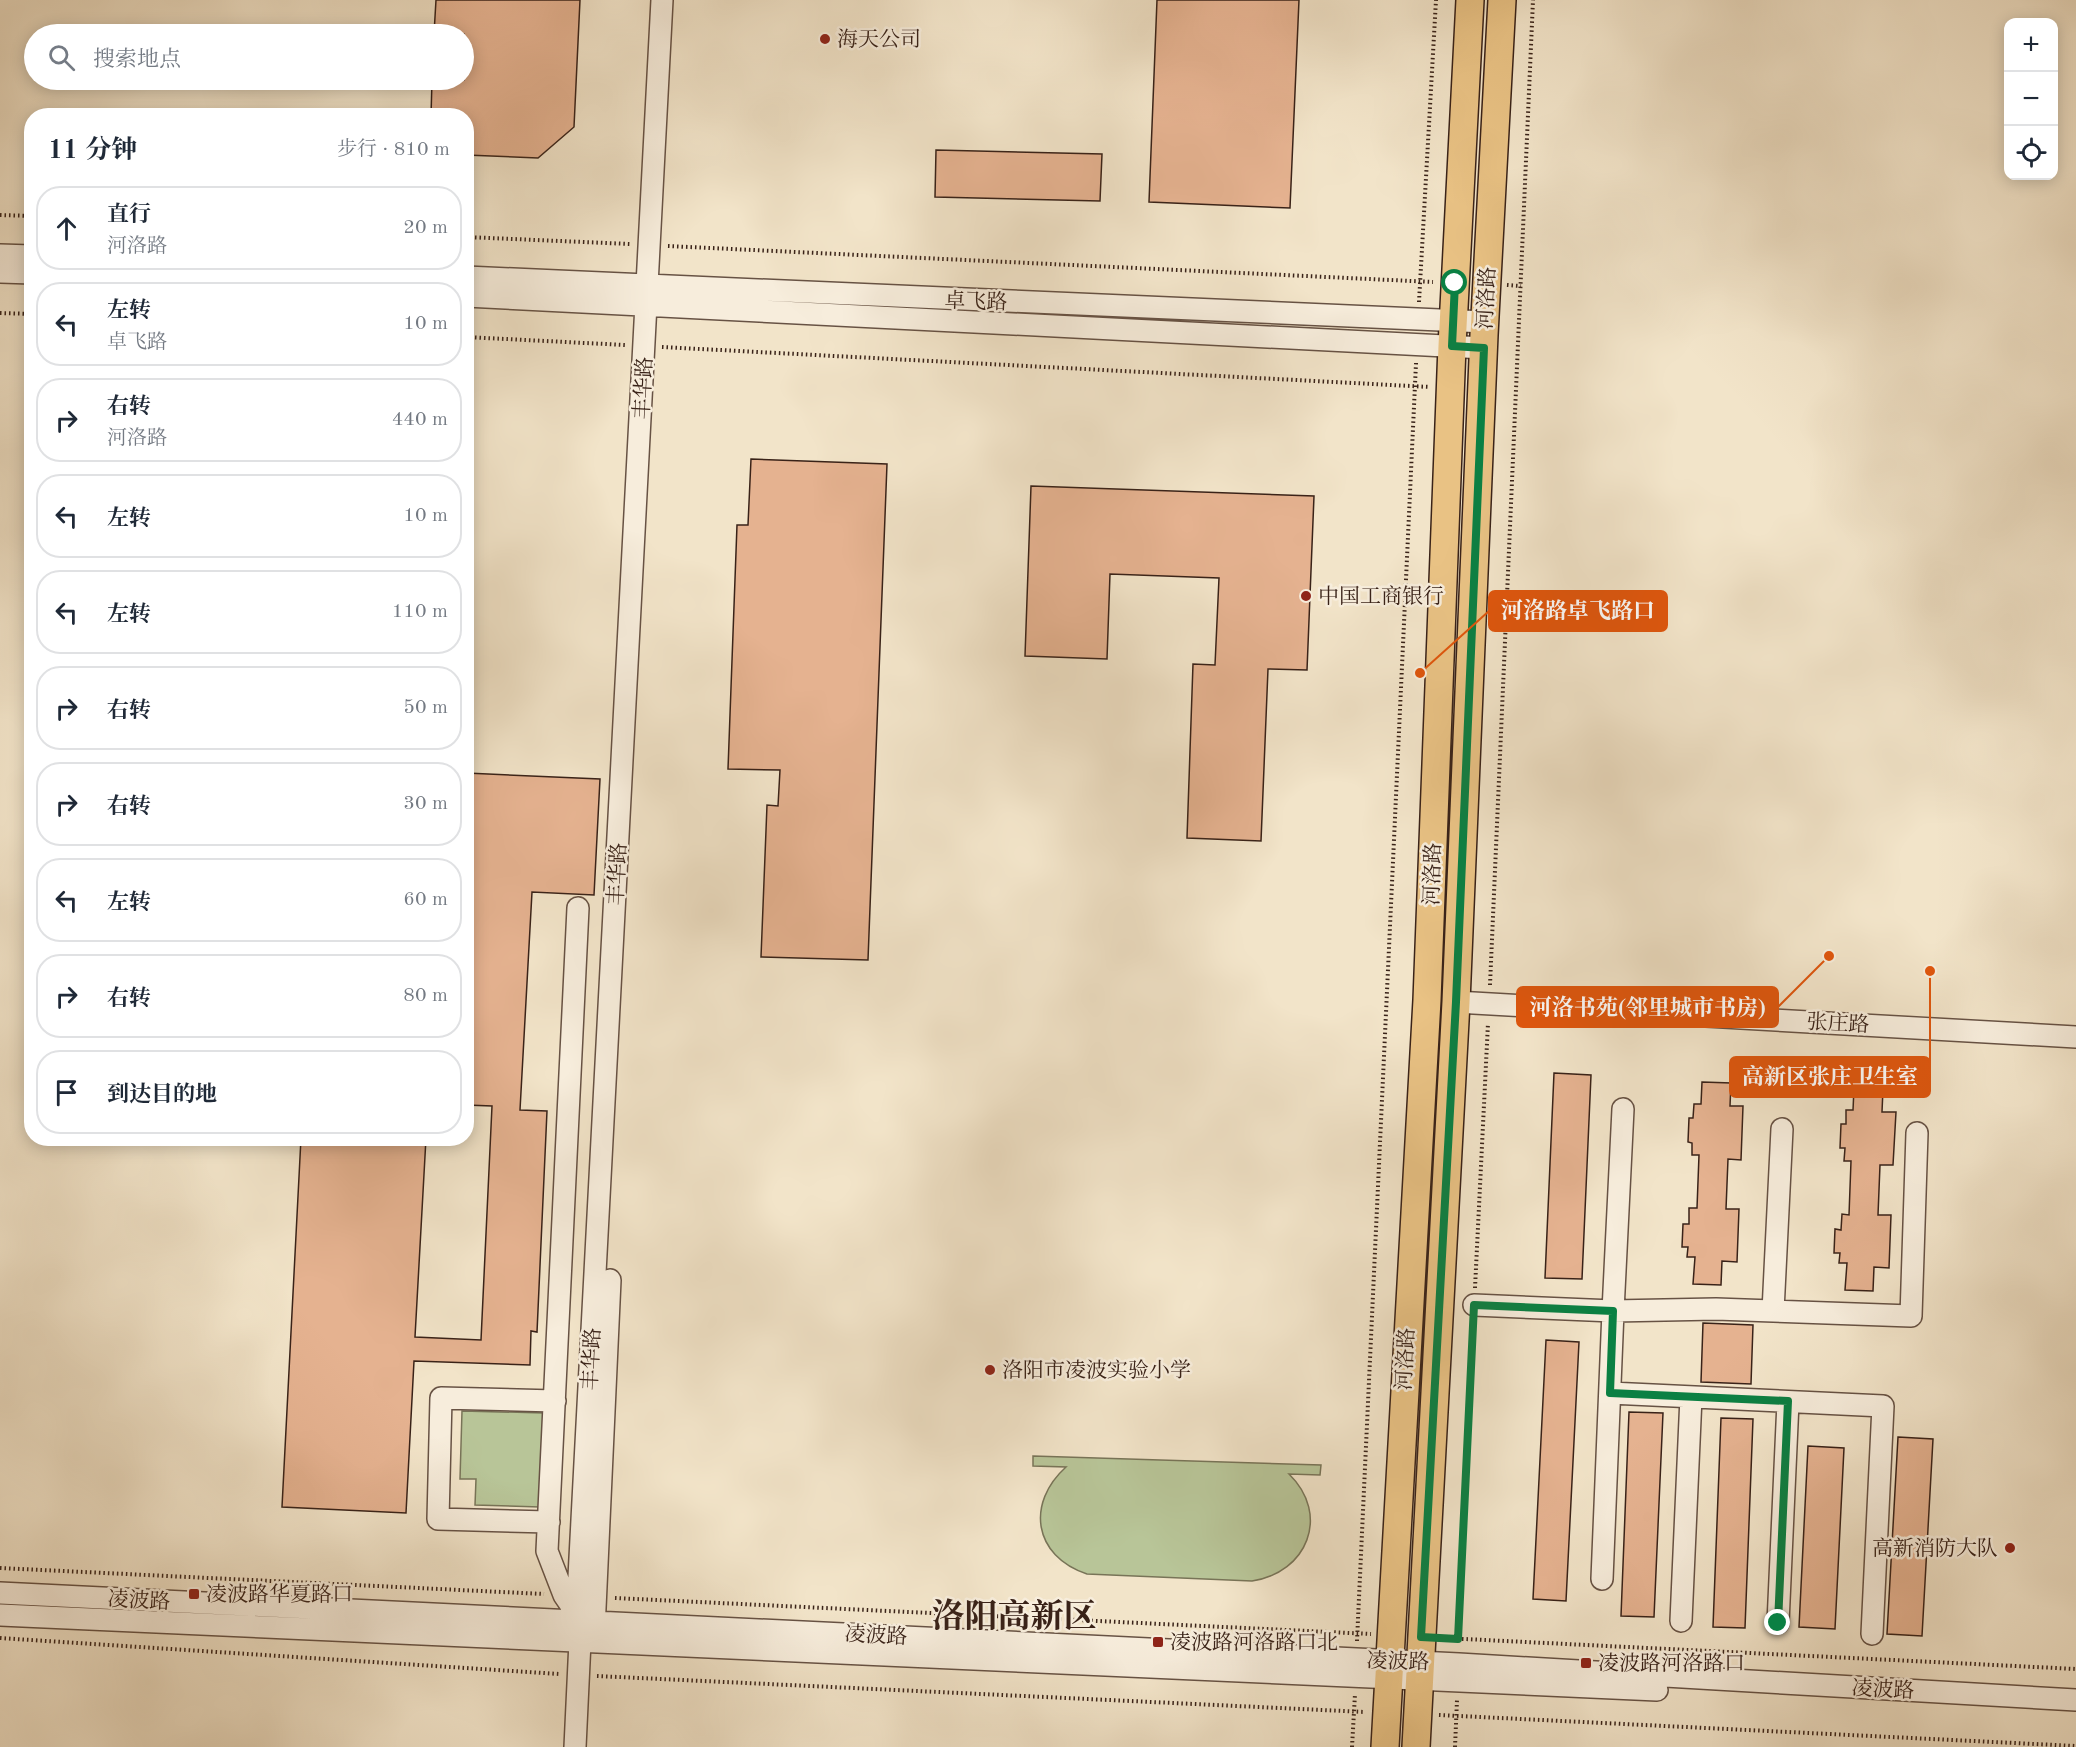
<!DOCTYPE html>
<html lang="zh">
<meta charset="utf-8">
<style>
body{margin:0;font-family:"Old Standard TT","Noto Serif SC",serif;background:#f6f6f7;color:#1f2937}
.controls{position:absolute;right:18px;top:18px;display:grid;overflow:hidden;border-radius:12px;box-shadow:0 3px 15px #0003}
.controls button{width:54px;height:54px;display:grid;place-items:center;padding:0;border:0;border-bottom:2px solid #e0e1e3;background:#fff;color:#1f2937;font:30px sans-serif}
.stop{position:absolute;width:18px;height:18px;margin:-14px;border:4px solid #0b8043;border-radius:50%;background:#fff}
.stop.end{background:#0b8043;border-color:#fff;box-shadow:0 2px 6px #0008}
.list{margin:0;padding:0;list-style:none}
h2{display:flex;justify-content:space-between;align-items:center;height:78px;margin:0;padding:0 24px;font-size:26px}
h2 small{font-size:20px;font-weight:400;color:#747a83}
.list li{display:grid;grid-template-columns:39px 1fr auto;gap:18px;align-items:center;box-sizing:border-box;height:84px;margin:0 12px 12px;padding:0 12px;border:2px solid #e0e1e3;border-radius:24px}
.list b{display:block;font-size:22px;white-space:nowrap}
.list p{margin:0;font-size:20px;white-space:nowrap;color:#747a83}
.list em{font-size:20px;font-style:normal;color:#747a83}
.icon{flex:none;width:33px;height:33px;fill:none;stroke:currentColor;stroke-width:2;stroke-linecap:round;stroke-linejoin:round}
.map{position:relative;flex:none;width:2076px;height:1747px;overflow:hidden}
.search{position:absolute;background:#fff;box-shadow:0 3px 15px #0003;left:24px;top:24px;width:450px;height:66px;display:flex;align-items:center;gap:15px;box-sizing:border-box;padding:0 21px;border-radius:33px;color:#747a83;font-size:22px}
.panel{position:absolute;background:#fff;box-shadow:0 3px 15px #0003;left:24px;top:108px;width:450px;height:1038px;border-radius:24px}
.map>svg:first-child{display:block}
.green{fill:#b8c598;stroke:#787458;stroke-width:1.5}
.building{fill:#e5b290;stroke:#392218;stroke-width:1.5}
.lines{fill:none;stroke-linecap:round;stroke-linejoin:round}
.minor-casing{stroke:#675244;stroke-width:24}
.major-casing{stroke:#392218;stroke-width:30}
.path{stroke:#392218;stroke-width:4;stroke-dasharray:1.5 3;stroke-linecap:butt}
.minor{stroke:#f7eddc;stroke-width:21}
.major{stroke:#e9c284;stroke-width:27}
.route{stroke:#0b8043;stroke-width:8}
.poi-dot{fill:#8f2418;stroke:#f7eddc;stroke-width:2}
.labels{text-anchor:middle;stroke-width:5;stroke-linejoin:round;paint-order:stroke}
.poi-label{font-size:21px;fill:#392218;stroke:#f7eddc;text-anchor:start}
.street-label{font-size:21px;fill:#392218;stroke:#f7eddc}
.town-label{font-size:33px;font-weight:bold;fill:#392218;stroke:#f7eddc}
.leader{fill:none;stroke:#df560d;stroke-width:2}
.callout-dot{fill:#df560d;stroke:#f7eddc;stroke-width:2}
.callout{fill:#df560d;stroke:#df560d;stroke-width:2}
.callout-label{font-size:22px;text-anchor:middle;font-weight:bold;fill:#fff}
</style>
<div class="map">
<svg width="2076" height="1747" viewBox="0 0 2076 1747">
<rect width="100%" height="100%" fill="#f2e4c9"/>
<filter id="stains"><feTurbulence type="fractalNoise" baseFrequency=".00333" numOctaves="4"/><feColorMatrix values="0 0 0 0 .2 0 0 0 0 .09 0 0 0 0 .02 0 0 0 .5 -.17"/></filter>
<radialGradient id="worn" r=".72"><stop offset=".6" stop-color="#630" stop-opacity="0"/><stop offset="1" stop-color="#630" stop-opacity=".3"/></radialGradient>
<!-- green -->
<path class="green" d="M 462,1411 L 544,1413 L 540,1507 L 475,1505 L 476,1479 L 460,1479 Z
M 1033,1456 L 1321,1465 L 1320,1475 L 1289,1474 C 1331,1515 1307,1573 1252,1581 L 1087,1574 C 1033,1556 1026,1503 1066,1467 L 1033,1466 Z"/>
<!-- building -->
<path class="building" d="M 436,0 L 580,0 L 574,127 L 538,158 L 466,155 L 466,116 L 431,116 L 432,80 L 464,80 L 464,34 L 434,34 Z
M 1157,0 L 1299,0 L 1290,208 L 1149,202 Z
M 936,150 L 1102,154 L 1100,201 L 935,197 Z
M 751,459 L 887,464 L 868,960 L 761,957 L 767,805 L 778,806 L 780,770 L 728,769 L 737,525 L 748,525 Z
M 1031,486 L 1314,496 L 1307,670 L 1268,669 L 1261,841 L 1187,838 L 1193,664 L 1215,665 L 1219,578 L 1110,574 L 1107,659 L 1025,656 Z
M 466,773 L 600,779 L 594,895 L 532,892 L 520,1110 L 547,1111 L 537,1332 L 531,1331 L 530,1365 L 414,1361 L 406,1513 L 282,1507 L 301,1138 L 426,1138 L 415,1337 L 481,1340 L 492,1106 L 466,1105 Z
M 1554,1073 L 1591,1075 L 1582,1279 L 1545,1278 Z
M 1702,1082 L 1731,1083 L 1730,1106 L 1743,1106 L 1741,1160 L 1728,1159 L 1726,1209 L 1739,1209 L 1737,1262 L 1722,1261 L 1721,1285 L 1693,1284 L 1695,1257 L 1687,1257 L 1688,1247 L 1682,1247 L 1683,1224 L 1689,1224 L 1689,1208 L 1697,1208 L 1699,1155 L 1692,1155 L 1692,1143 L 1688,1142 L 1689,1118 L 1693,1118 L 1694,1104 L 1701,1104 Z
M 1854,1088 L 1883,1089 L 1882,1112 L 1896,1112 L 1893,1165 L 1880,1165 L 1878,1215 L 1891,1215 L 1889,1268 L 1874,1267 L 1873,1291 L 1845,1290 L 1847,1263 L 1839,1263 L 1840,1253 L 1834,1253 L 1835,1229 L 1841,1230 L 1842,1214 L 1849,1215 L 1851,1161 L 1844,1161 L 1845,1148 L 1840,1148 L 1841,1124 L 1846,1124 L 1846,1110 L 1853,1110 Z
M 1703,1323 L 1753,1325 L 1751,1384 L 1701,1382 Z
M 1546,1340 L 1579,1342 L 1566,1601 L 1533,1599 Z
M 1629,1412 L 1663,1413 L 1654,1617 L 1621,1616 Z
M 1721,1418 L 1753,1419 L 1745,1628 L 1713,1627 Z
M 1898,1437 L 1933,1439 L 1922,1636 L 1887,1634 Z
M 1808,1446 L 1844,1448 L 1835,1629 L 1799,1627 Z"/>
<g class="lines">
<defs>
<path id="minor" d="M 0,255 L 32,256
M 0,272 L 32,273
M 466,277 L 1485,322
M 466,296 L 1484,348
M 578,908 L 547,1551 L 564,1595 L 579,1617
M 1456,1002 L 2076,1037
M 1623,1109 L 1613,1311 L 1716,1309 L 1911,1316 L 1917,1133
M 1474,1305 L 1613,1311 L 1602,1579
M 1773,1311 L 1782,1129
M 1610,1393 L 1883,1406 L 1872,1634
M 549,1522 L 438,1519 L 441,1398 L 555,1401
M 0,1593 L 1459,1664 L 2076,1700
M 0,1615 L 1657,1690
M 1681,1621 L 1691,1397
M 1778,1623 L 1788,1402
M 594,1630 L 610,1280
M 575,1747 L 581,1620 L 578,1596 L 662,0"/>
<path id="major" d="M 1385,1747 L 1427,1000 L 1452,346 L 1470,0
M 1416,1747 L 1456,1002 L 1484,335 L 1502,0"/>
</defs>
<!-- minor casing -->
<use href="#minor" class="minor-casing"/>
<!-- major casing -->
<use href="#major" class="major-casing"/>
<!-- path -->
<path class="path" d="M 0,215 L 32,216
M 466,237 L 630,244
M 668,246 L 1433,282
M 1507,285 L 1521,286
M 1419,302 L 1436,0
M 0,313 L 32,314
M 466,337 L 625,345
M 662,347 L 1430,387
M 1490,985 L 1533,0
M 1475,1288 L 1488,1023
M 0,1568 L 544,1594
M 615,1598 L 1371,1634
M 0,1638 L 559,1674
M 1444,1638 L 2076,1669
M 1357,1641 L 1416,363
M 1458,1641 L 1473,1322
M 597,1676 L 1365,1712
M 1439,1715 L 2076,1746
M 1352,1747 L 1355,1694
M 1455,1747 L 1457,1700"/>
<!-- minor -->
<use href="#minor" class="minor"/>
<!-- major -->
<use href="#major" class="major"/>
</g>
<g class="lines">
<!-- route -->
<path class="route" d="M 1455,283 L 1452,346 L 1484,348 L 1456,1002 L 1421,1637 L 1458,1639 L 1474,1305 L 1613,1311 L 1610,1393 L 1788,1401 L 1778,1623"/>
</g>
<!-- markers -->
<g class="poi-dot">
<circle cx="825" cy="39" r="6"/>
<circle cx="1306" cy="596" r="6"/>
<circle cx="990" cy="1370" r="6"/>
<circle cx="2010" cy="1548" r="6"/>
<rect x="188" y="1588" width="12" height="12" rx="3"/>
<rect x="1152" y="1636" width="12" height="12" rx="3"/>
<rect x="1580" y="1657" width="12" height="12" rx="3"/>
</g>
<g class="labels">
<!-- poi labels -->
<g class="poi-label">
<text x="837" y="46">海天公司</text>
<text x="1318" y="603">中国工商银行</text>
<text x="1002" y="1377">洛阳市凌波实验小学</text>
<text x="1998" y="1555" text-anchor="end">高新消防大队</text>
<text x="206" y="1601">凌波路华夏路口</text>
<text x="1170" y="1649">凌波路河洛路口北</text>
<text x="1598" y="1670">凌波路河洛路口</text>
</g>
<!-- street labels -->
<g class="street-label">
<text transform="translate(1486 298) rotate(-87)" y="7">河洛路</text>
<text transform="translate(976 301) rotate(2)" y="7">卓飞路</text>
<text transform="translate(643 388) rotate(-87)" y="7">丰华路</text>
<text transform="translate(617 874) rotate(-87)" y="7">丰华路</text>
<text transform="translate(1432 874) rotate(-88)" y="7">河洛路</text>
<text transform="translate(1838 1023) rotate(3)" y="7">张庄路</text>
<text transform="translate(591 1359) rotate(-87)" y="7">丰华路</text>
<text transform="translate(1405 1359) rotate(-87)" y="7">河洛路</text>
<text transform="translate(139 1600) rotate(3)" y="7">凌波路</text>
<text transform="translate(876 1635) rotate(3)" y="7">凌波路</text>
<text transform="translate(1398 1661) rotate(2)" y="7">凌波路</text>
<text transform="translate(1883 1689) rotate(3)" y="7">凌波路</text>
</g>
<!-- town labels -->
<g class="town-label">
<text x="1014" y="1627">洛阳高新区</text>
</g>
</g>
<!-- callouts -->
<path class="leader" d="M1420 673L1489 611M1829 956L1778 1007M1930 971L1930 1077"/>
<g class="callout-dot">
<circle cx="1420" cy="673" r="6"/>
<circle cx="1829" cy="956" r="6"/>
<circle cx="1930" cy="971" r="6"/>
</g>
<g class="callout">
<rect x="1489" y="591" width="178" height="40" rx="6"/>
<rect x="1517" y="987" width="261" height="40" rx="6"/>
<rect x="1730" y="1057" width="200" height="40" rx="6"/>
</g>
<g class="callout-label">
<text x="1578" y="618">河洛路卓飞路口</text>
<text x="1648" y="1015">河洛书苑(邻里城市书房)</text>
<text x="1830" y="1084">高新区张庄卫生室</text>
</g>
<rect width="100%" height="100%" filter="url(#stains)"/>
<rect width="100%" height="100%" fill="url(#worn)"/>
</svg>
<div class="controls">
<button>+</button>
<button>−</button>
<button><svg class="icon" aria-label="locate" viewBox="0 0 24 24"><circle cx="12" cy="12" r="6"/><path d="M12 2v4M12 18v4M2 12h4M18 12h4"/></svg></button>
</div>
<div class="stop" style="left:1455px;top:283px"></div>
<div class="stop end" style="left:1778px;top:1623px"></div>
<div class="search"><svg class="icon" aria-label="search" viewBox="0 0 24 24"><circle cx="10" cy="10" r="6"/><path d="M15 15l6 6"/></svg>搜索地点</div>
<section class="panel">
<h2>11 分钟<small>步行 · 810 m</small></h2>
<ul class="list">
<li><svg class="icon" aria-label="ahead" viewBox="0 0 24 24"><path d="M12 20V5M6 11l6-6 6 6"/></svg><div><b>直行</b><p>河洛路</p></div><em>20 m</em></li>
<li><svg class="icon" aria-label="left" viewBox="0 0 24 24"><path d="M17 20v-9H6M10 6l-5 5 5 5"/></svg><div><b>左转</b><p>卓飞路</p></div><em>10 m</em></li>
<li><svg class="icon" aria-label="right" viewBox="0 0 24 24"><path d="M7 20v-9h11M14 6l5 5-5 5"/></svg><div><b>右转</b><p>河洛路</p></div><em>440 m</em></li>
<li><svg class="icon" aria-label="left" viewBox="0 0 24 24"><path d="M17 20v-9H6M10 6l-5 5 5 5"/></svg><div><b>左转</b></div><em>10 m</em></li>
<li><svg class="icon" aria-label="left" viewBox="0 0 24 24"><path d="M17 20v-9H6M10 6l-5 5 5 5"/></svg><div><b>左转</b></div><em>110 m</em></li>
<li><svg class="icon" aria-label="right" viewBox="0 0 24 24"><path d="M7 20v-9h11M14 6l5 5-5 5"/></svg><div><b>右转</b></div><em>50 m</em></li>
<li><svg class="icon" aria-label="right" viewBox="0 0 24 24"><path d="M7 20v-9h11M14 6l5 5-5 5"/></svg><div><b>右转</b></div><em>30 m</em></li>
<li><svg class="icon" aria-label="left" viewBox="0 0 24 24"><path d="M17 20v-9H6M10 6l-5 5 5 5"/></svg><div><b>左转</b></div><em>60 m</em></li>
<li><svg class="icon" aria-label="right" viewBox="0 0 24 24"><path d="M7 20v-9h11M14 6l5 5-5 5"/></svg><div><b>右转</b></div><em>80 m</em></li>
<li><svg class="icon" aria-label="arrive" viewBox="0 0 24 24"><path d="M6 21V4h12l-3 4 3 4H6"/></svg><div><b>到达目的地</b></div></li>
</ul>
</section>
</div>
